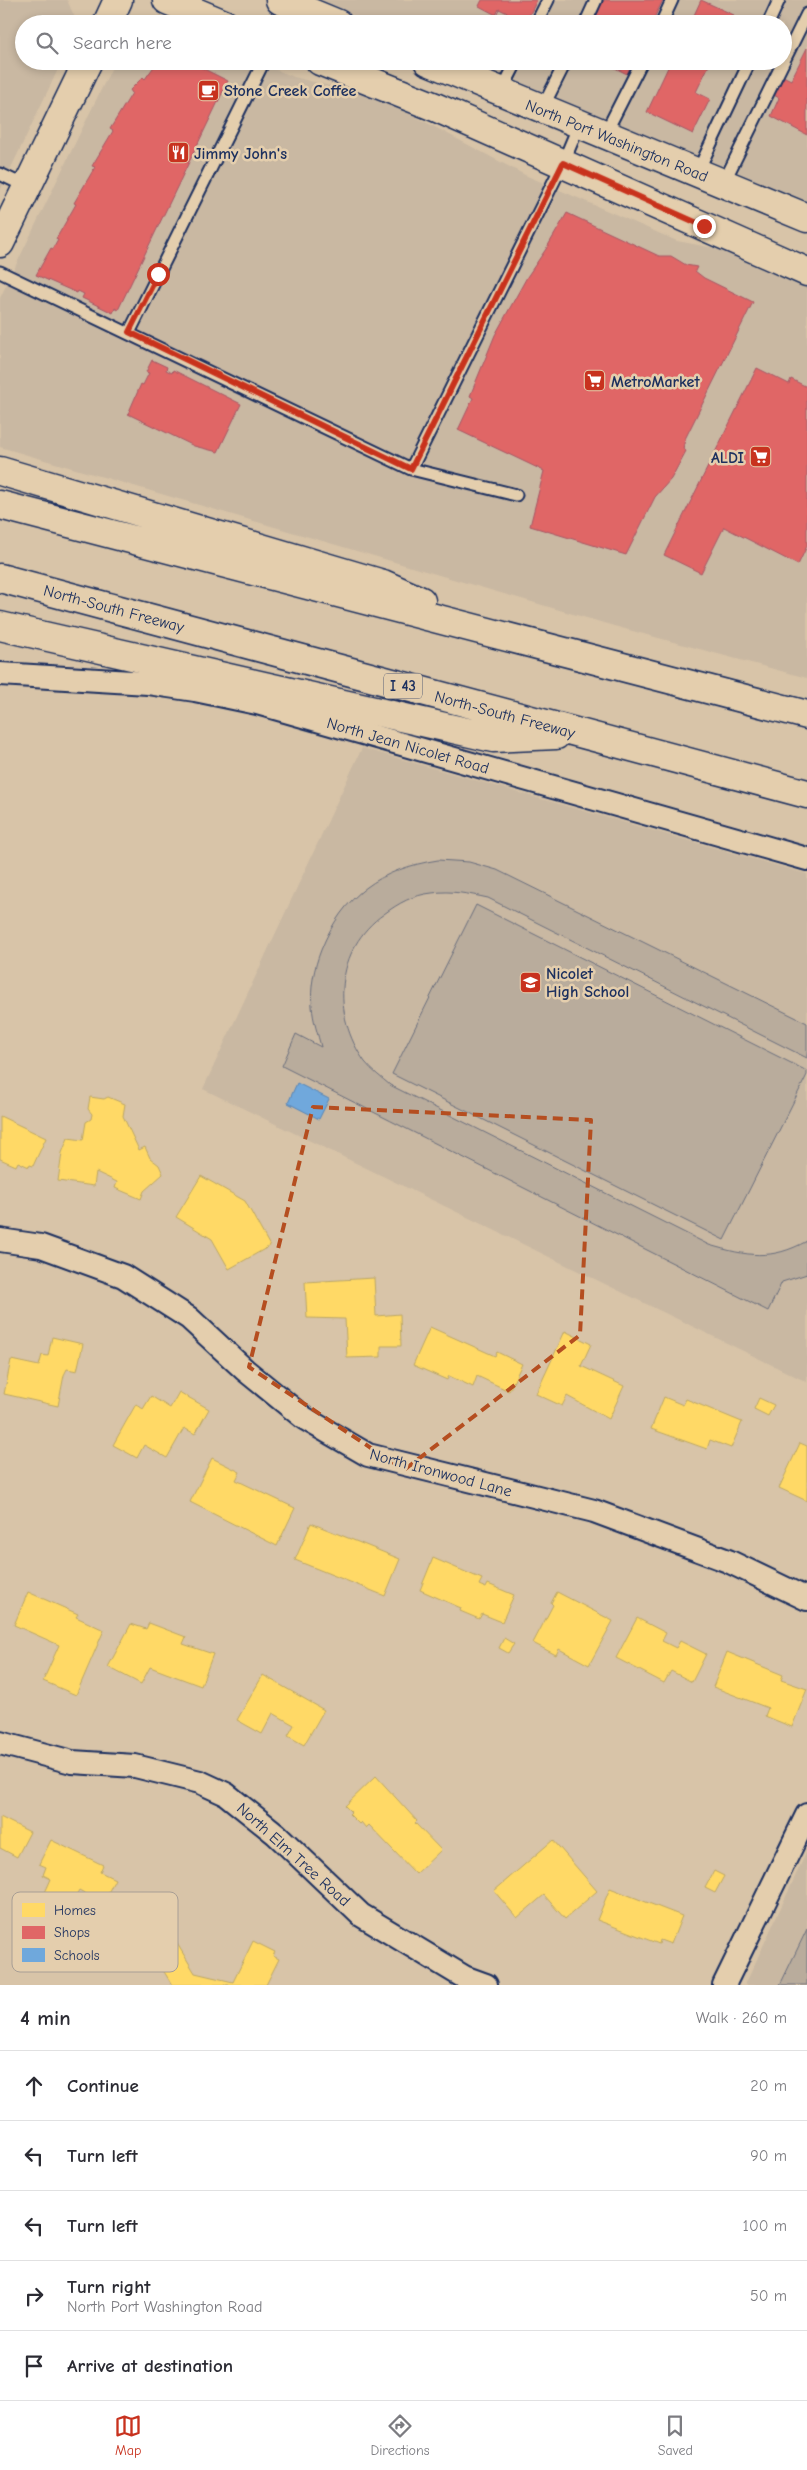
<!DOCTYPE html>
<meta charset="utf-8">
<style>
body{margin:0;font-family:"Comic Neue",sans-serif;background:#f7f7f7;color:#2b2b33}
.stop{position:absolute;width:15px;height:15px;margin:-11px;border:4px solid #c8321e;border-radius:50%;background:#fff}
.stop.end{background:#c8321e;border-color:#fff;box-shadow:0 1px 5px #0008}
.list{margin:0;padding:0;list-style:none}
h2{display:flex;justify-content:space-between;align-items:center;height:65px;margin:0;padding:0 20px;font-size:21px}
h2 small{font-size:16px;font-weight:400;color:#7c7c81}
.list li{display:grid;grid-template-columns:32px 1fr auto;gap:15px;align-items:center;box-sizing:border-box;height:70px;padding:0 20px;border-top:1px solid #e1e1e2}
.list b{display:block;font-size:19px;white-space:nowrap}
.list p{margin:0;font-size:16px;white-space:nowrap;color:#7c7c81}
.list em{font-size:16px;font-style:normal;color:#7c7c81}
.icon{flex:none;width:28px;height:28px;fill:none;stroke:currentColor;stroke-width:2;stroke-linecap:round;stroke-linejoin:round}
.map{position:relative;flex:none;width:807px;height:1985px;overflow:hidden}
.search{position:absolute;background:#fff;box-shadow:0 2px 8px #0003;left:15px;right:15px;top:15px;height:55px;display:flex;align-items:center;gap:12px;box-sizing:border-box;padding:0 18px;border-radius:28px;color:#7c7c81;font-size:19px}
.sheet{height:415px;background:#fff}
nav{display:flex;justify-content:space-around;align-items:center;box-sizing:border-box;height:70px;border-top:1px solid #e1e1e2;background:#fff;font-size:14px;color:#7c7c81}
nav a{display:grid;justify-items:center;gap:2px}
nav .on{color:#c8321e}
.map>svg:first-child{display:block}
.built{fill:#c9b8a2}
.green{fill:#b9ac9c;stroke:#6a6e7d}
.homes{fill:#ffd966;stroke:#bba664}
.shops{fill:#e06666;stroke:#a55664}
.schools{fill:#6fa8dc;stroke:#5684b6}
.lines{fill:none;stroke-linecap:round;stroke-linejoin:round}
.lane-casing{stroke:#1b2f5e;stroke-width:15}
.street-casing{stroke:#1b2f5e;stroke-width:26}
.secondary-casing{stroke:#1b2f5e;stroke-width:31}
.highway-casing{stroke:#1b2f5e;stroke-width:31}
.lane{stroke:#e4cead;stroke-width:11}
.street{stroke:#e4cead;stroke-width:22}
.secondary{stroke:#e4cead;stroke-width:28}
.highway{stroke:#e4cead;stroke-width:28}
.route{stroke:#c8321e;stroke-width:6}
.marked{fill:none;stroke:#b54e20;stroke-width:4;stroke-dasharray:10 6;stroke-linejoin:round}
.labels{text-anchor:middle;stroke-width:5;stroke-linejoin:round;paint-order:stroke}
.shield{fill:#e4cead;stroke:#575f76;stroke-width:1}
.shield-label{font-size:15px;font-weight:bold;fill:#1b2f5e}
.poi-label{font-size:16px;font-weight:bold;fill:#1b2f5e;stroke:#e4cead;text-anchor:start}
.street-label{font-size:16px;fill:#1b2f5e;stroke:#e4cead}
.key{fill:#e4cead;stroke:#a89e95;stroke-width:1}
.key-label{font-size:14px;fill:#1b2f5e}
</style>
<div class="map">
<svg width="807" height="1985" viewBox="0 0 807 1985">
<rect width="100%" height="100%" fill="#d8c4a8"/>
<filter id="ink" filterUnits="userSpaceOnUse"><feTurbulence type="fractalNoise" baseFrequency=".02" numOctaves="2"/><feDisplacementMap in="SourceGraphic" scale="10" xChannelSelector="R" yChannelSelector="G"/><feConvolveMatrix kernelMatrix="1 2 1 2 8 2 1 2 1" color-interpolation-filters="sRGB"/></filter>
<g filter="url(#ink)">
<!-- built -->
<path class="built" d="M 0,0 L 67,0 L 75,18 L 74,24 L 24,24 L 24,61 L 62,61 L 0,191 Z
M 317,0 L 807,0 L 807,203 L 464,61 L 783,61 L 783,24 L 374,24 Z
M 115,61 L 255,61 L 294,77 L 366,95 L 386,101 L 525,175 L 677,241 L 720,249 L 807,286 L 807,678 L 614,626 L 0,447 L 0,298 Z
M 362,748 L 807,874 L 807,1382 L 203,1089 Z
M 807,1851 L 807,1985 L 745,1985 Z"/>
<!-- green -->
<path class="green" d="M 438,860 L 469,862 L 497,870 L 807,1023 L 807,1058 L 488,898 C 469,894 451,890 432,893 C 413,895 399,903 384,914 C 335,948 331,1015 365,1062 C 372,1071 382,1078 390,1085 L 709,1245 C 747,1256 771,1261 807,1241 L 807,1274 L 782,1282 L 768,1311 L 282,1066 L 296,1034 L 321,1047 C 318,1034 313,1021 312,1006 C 310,988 314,968 321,950 C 343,895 380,869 438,860 Z
M 476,905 L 807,1071 L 807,1075 L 724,1240 L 392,1074 Z
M 807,1929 L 807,1985 L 780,1985 Z"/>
<!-- homes -->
<path class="homes" d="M 90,1097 L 104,1099 L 108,1097 L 125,1104 L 123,1116 L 139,1150 L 145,1147 L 150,1158 L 159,1165 L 163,1174 L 144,1191 L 141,1199 L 115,1188 L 117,1182 L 96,1172 L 94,1186 L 58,1181 L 62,1153 L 68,1138 L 83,1140 L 86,1122 L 91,1119 L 92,1114 L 88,1109 Z
M 0,1116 L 46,1138 L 33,1166 L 30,1165 L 29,1167 L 18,1162 L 16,1166 L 0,1159 Z
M 201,1176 L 245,1201 L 270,1246 L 229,1269 L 212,1239 L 176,1217 Z
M 374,1278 L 376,1316 L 400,1314 L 401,1346 L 381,1346 L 381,1357 L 347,1358 L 345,1319 L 307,1318 L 305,1282 Z
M 430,1327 L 495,1356 L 497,1352 L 522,1364 L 509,1391 L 477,1376 L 473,1387 L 449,1376 L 447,1380 L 413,1365 Z
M 565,1331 L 591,1344 L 581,1366 L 624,1386 L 609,1419 L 567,1396 L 562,1406 L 536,1394 Z
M 52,1337 L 83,1344 L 77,1371 L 67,1369 L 64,1375 L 58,1406 L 4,1394 L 11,1360 L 39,1366 L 42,1355 L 48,1356 Z
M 179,1392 L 209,1409 L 195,1434 L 184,1428 L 167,1458 L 144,1445 L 137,1458 L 113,1445 L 136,1404 L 143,1409 L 151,1396 L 170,1408 Z
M 664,1397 L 683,1405 L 686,1399 L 742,1422 L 731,1448 L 710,1440 L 707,1449 L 651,1429 Z
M 759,1398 L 774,1405 L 768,1416 L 754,1409 Z
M 800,1443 L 807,1446 L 807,1501 L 779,1488 Z
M 212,1458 L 240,1472 L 236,1480 L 295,1508 L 277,1546 L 190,1502 Z
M 311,1523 L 400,1559 L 385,1596 L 295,1560 Z
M 433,1558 L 482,1579 L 479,1585 L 486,1588 L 488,1584 L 514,1595 L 502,1622 L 482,1614 L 479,1619 L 460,1611 L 461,1608 L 420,1590 Z
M 28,1592 L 78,1614 L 76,1617 L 104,1630 L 76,1695 L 43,1681 L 59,1645 L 14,1625 Z
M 557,1592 L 613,1621 L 589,1665 L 559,1649 L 556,1655 L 533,1643 L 553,1605 L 551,1603 Z
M 637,1618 L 666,1633 L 662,1641 L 676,1648 L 680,1641 L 706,1654 L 692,1682 L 671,1671 L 664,1683 L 616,1658 Z
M 149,1623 L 186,1637 L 183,1644 L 213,1654 L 201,1686 L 150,1667 L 141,1684 L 108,1667 L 131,1624 L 146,1629 Z
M 504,1638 L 514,1644 L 508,1653 L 499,1648 Z
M 727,1652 L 783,1675 L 781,1680 L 807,1689 L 792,1727 L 765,1716 L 768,1708 L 713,1687 Z
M 263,1675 L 324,1710 L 304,1745 L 288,1736 L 294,1725 L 273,1713 L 262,1734 L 237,1720 Z
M 376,1776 L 417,1821 L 415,1823 L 441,1850 L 416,1874 L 369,1825 L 366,1828 L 361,1822 L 359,1824 L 349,1814 L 351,1812 L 345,1806 Z
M 0,1817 L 30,1832 L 17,1857 L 0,1848 Z
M 51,1840 L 103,1865 L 100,1872 L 115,1879 L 103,1903 L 79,1890 L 68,1910 L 43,1897 L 51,1879 L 43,1875 L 46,1867 L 39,1864 Z
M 553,1840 L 597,1891 L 565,1919 L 544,1895 L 517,1918 L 494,1891 Z
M 714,1871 L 724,1876 L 715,1893 L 705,1888 Z
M 610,1888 L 682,1916 L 671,1944 L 660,1940 L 659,1944 L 597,1920 Z
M 162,1919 L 195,1973 L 233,1982 L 253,1941 L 275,1952 L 273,1956 L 279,1959 L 266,1985 L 172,1985 L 147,1943 L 151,1925 Z"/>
<!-- shops -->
<path class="shops" d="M 482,0 L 537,0 L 526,22 L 499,9 L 496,15 L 479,6 Z
M 604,0 L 663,0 L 651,24 L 592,24 Z
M 701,0 L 734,15 L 730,24 L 690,24 Z
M 807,48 L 807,135 L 771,116 L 779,98 L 774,95 L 783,76 L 791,80 Z
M 158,61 L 188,61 L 228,81 L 118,310 L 115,308 L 113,313 L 82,298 L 84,294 L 78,291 L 77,293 L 36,275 L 51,248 L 53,249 L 58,240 L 56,239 L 76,204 L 74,203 L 95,167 L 92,166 L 113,131 L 110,129 L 132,93 L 130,90 L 143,77 L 145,79 Z
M 601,61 L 633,61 L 627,74 Z
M 671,61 L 711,61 L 696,92 L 710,99 L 693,134 L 647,112 Z
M 567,213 L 659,256 L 671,256 L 686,265 L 697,267 L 695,271 L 704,278 L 753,302 L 685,439 L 683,449 L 686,451 L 671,479 L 655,497 L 626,555 L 530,526 L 544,471 L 458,430 L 473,398 L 470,396 L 495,335 L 527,277 L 546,249 Z
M 152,360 L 167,367 L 166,370 L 172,373 L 173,370 L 241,404 L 218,452 L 194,446 L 128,414 L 141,384 L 143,385 L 149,373 L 146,372 Z
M 757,368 L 789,384 L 791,379 L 807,387 L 807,546 L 798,565 L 724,527 L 701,573 L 664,555 Z"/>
<!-- schools -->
<path class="schools" d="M 297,1083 L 329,1099 L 319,1119 L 288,1103 Z"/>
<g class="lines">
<defs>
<path id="lane" d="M 536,24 L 548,0
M 585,24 L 596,0
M 661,24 L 672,0
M 768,24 L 779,0
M 501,92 L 517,61
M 542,109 L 566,61
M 605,134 L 642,61
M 697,173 L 750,61
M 0,174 L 27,187
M 723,184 L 807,14
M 0,272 L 411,469 L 563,163 L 579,125
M 129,333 L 264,61
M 411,469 L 516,495"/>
<path id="street" d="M 0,674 L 148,683 L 195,690 L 257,703 L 807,859
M 0,1240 L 41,1246 L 123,1276 L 189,1318 L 245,1370 L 304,1418 L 368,1455 L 594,1511 L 728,1561 L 807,1599
M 0,1743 L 72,1762 L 135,1766 L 200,1782 L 226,1794 L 276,1834 L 361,1915 L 464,1977 L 486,1985
M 724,1985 L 807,1815"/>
<path id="secondary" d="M 167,0 L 224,24
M 280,0 L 338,24
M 107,24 L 118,0
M 320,61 L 435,107 L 807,272
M 428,61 L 807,218
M 0,243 L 88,61"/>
<path id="highway" d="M 0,471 L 383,584 L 421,601
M 0,505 L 807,715
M 0,578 L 807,794
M 0,626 L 493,738 L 556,735"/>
</defs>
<!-- lane casing -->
<use href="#lane" class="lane-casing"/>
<!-- street casing -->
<use href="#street" class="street-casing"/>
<!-- secondary casing -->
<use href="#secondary" class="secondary-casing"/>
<!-- highway casing -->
<use href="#highway" class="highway-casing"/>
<!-- lane -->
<use href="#lane" class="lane"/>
<!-- street -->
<use href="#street" class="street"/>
<!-- secondary -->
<use href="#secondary" class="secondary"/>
<!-- highway -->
<use href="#highway" class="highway"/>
</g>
</g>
<g class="lines" filter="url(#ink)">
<!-- route -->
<path class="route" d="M 158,274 L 129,332 L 411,469 L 563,163 L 704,226"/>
</g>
<!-- marked area -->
<path class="marked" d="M 313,1107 L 591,1120 L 580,1335 L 404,1470 L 249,1367 Z"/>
<!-- icons -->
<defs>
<symbol id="cafe-square" viewBox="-11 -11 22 22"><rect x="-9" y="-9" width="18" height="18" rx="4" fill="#c8321e" stroke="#e4cead"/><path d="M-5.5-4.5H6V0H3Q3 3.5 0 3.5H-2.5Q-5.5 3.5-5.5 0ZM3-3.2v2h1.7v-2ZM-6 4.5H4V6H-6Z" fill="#fff"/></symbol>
<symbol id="restaurant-square" viewBox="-11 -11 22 22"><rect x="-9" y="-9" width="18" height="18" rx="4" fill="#c8321e" stroke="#e4cead"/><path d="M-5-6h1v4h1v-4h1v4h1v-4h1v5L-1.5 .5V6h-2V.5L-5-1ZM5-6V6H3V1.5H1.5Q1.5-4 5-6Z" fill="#fff"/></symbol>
<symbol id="supermarket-square" viewBox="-11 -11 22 22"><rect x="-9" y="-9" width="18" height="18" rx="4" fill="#c8321e" stroke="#e4cead"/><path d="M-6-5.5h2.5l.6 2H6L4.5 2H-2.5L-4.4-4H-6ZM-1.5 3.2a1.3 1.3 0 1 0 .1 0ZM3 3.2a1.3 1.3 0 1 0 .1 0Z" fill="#fff"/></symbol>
<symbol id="school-square" viewBox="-11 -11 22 22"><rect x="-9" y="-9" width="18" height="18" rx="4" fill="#c8321e" stroke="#e4cead"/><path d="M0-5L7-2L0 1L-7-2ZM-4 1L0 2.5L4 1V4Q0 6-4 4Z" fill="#fff"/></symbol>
</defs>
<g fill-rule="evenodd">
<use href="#cafe-square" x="196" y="78" width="25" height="25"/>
<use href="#restaurant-square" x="166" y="140" width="25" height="25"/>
<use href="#supermarket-square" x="582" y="368" width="25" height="25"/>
<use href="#supermarket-square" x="748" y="444" width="25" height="25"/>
<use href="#school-square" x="518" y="970" width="25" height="25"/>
</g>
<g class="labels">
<!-- shield labels -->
<rect class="shield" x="384" y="673.5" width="38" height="25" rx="4"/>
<g class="shield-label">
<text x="403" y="691">I 43</text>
</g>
<!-- poi labels -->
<g class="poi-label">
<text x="224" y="96">Stone Creek Coffee</text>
<text x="194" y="159">Jimmy John's</text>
<text x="611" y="387">MetroMarket</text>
<text x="744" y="463" text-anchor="end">ALDI</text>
<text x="546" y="979">Nicolet<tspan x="546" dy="18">High School</tspan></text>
</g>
<!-- street labels -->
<g class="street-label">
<text transform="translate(617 140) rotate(22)" y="6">North Port Washington Road</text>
<text transform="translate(114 608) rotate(15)" y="6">North-South Freeway</text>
<text transform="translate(505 714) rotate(15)" y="6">North-South Freeway</text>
<text transform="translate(408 745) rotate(16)" y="6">North Jean Nicolet Road</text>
<text transform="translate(441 1472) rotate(15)" y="6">North Ironwood Lane</text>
<text transform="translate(294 1854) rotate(42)" y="6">North Elm Tree Road</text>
</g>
</g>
<!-- legend -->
<rect x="12" y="1892" width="166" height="80" rx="8" class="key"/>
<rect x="22" y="1903" width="23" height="14" fill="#ffd966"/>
<rect x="22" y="1926" width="23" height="13" fill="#e06666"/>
<rect x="22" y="1948" width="23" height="14" fill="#6fa8dc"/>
<g class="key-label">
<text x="54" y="1915">Homes</text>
<text x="54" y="1937">Shops</text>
<text x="54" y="1960">Schools</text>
</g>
</svg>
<div class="stop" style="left:158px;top:274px"></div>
<div class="stop end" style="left:704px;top:226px"></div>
<div class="search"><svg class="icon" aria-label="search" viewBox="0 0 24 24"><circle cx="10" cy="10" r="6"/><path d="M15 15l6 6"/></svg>Search here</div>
</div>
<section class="sheet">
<h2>4 min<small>Walk · 260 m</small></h2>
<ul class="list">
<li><svg class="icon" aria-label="ahead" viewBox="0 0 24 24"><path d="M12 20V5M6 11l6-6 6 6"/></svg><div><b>Continue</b></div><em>20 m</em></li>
<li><svg class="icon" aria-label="left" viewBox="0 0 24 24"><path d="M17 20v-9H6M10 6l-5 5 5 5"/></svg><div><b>Turn left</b></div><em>90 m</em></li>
<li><svg class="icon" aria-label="left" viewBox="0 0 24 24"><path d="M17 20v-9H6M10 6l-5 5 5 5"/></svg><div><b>Turn left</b></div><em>100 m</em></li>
<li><svg class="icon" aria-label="right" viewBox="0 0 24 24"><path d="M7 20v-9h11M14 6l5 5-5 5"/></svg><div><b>Turn right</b><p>North Port Washington Road</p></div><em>50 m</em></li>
<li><svg class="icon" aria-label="arrive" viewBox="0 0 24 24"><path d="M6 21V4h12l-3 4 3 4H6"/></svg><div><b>Arrive at destination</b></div></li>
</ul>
</section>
<nav>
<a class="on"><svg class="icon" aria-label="map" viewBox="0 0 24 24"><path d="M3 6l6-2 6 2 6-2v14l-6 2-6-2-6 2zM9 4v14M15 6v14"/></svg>Map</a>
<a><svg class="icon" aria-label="directions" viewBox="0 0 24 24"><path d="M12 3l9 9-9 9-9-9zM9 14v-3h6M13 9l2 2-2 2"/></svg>Directions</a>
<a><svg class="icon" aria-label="saved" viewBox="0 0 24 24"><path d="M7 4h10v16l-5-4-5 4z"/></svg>Saved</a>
</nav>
